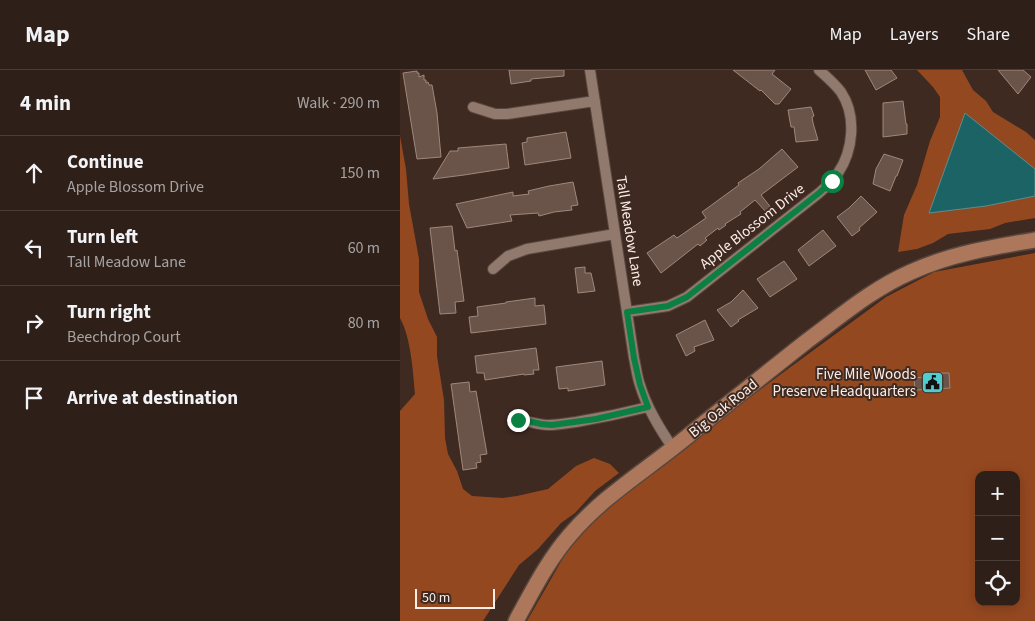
<!DOCTYPE html>
<meta charset="utf-8">
<style>
body{margin:0;font-family:"Source Sans 3",sans-serif;background:#362822;color:#f1f3f6}
.controls{position:absolute;right:15px;bottom:15px;display:grid;overflow:hidden;border-radius:10px;box-shadow:0 2px 12px #0003}
.controls button{width:45px;height:45px;display:grid;place-items:center;padding:0;border:0;border-bottom:1px solid #493e38;background:#2e2019;color:#f1f3f6;font:25px sans-serif}
.scale{position:absolute;left:15px;bottom:12px;width:80px;box-sizing:border-box;padding-left:5px;border:2px solid #fceee7;border-top:0;font-size:14px;line-height:18px;white-space:nowrap;color:#fceee7;-webkit-text-stroke:4px #3e2a21;paint-order:stroke}
.stop{position:absolute;width:15px;height:15px;margin:-11px;border:4px solid #0b8043;border-radius:50%;background:#fff}
.stop.end{background:#0b8043;border-color:#fff;box-shadow:0 1px 5px #0008}
.list{margin:0;padding:0;list-style:none}
h2{display:flex;justify-content:space-between;align-items:center;height:65px;margin:0;padding:0 20px;font-size:21px}
h2 small{font-size:16px;font-weight:400;color:#a7a3a2}
.list li{display:grid;grid-template-columns:32px 1fr auto;gap:15px;align-items:center;box-sizing:border-box;height:75px;padding:0 20px;border-top:1px solid #493e38}
.list b{display:block;font-size:19px;white-space:nowrap}
.list p{margin:0;font-size:16px;white-space:nowrap;color:#a7a3a2}
.list em{font-size:16px;font-style:normal;color:#a7a3a2}
.icon{flex:none;width:28px;height:28px;fill:none;stroke:currentColor;stroke-width:2;stroke-linecap:round;stroke-linejoin:round}
.map{position:relative;flex:none;width:635px;height:551px;overflow:hidden}
header{display:flex;align-items:center;gap:30px;box-sizing:border-box;height:70px;padding:0 25px;background:#2e2019;border-bottom:1px solid #493e38}
header strong{font-size:24px}
nav{display:flex;gap:28px;margin-inline-start:auto;font-size:18px}
main{display:flex}
aside{flex:1;background:#2e2019}
.map>svg:first-child{display:block}
.forest{fill:#944820;fill-rule:evenodd}
.water{fill:#1b6365;stroke:#5e8d8c}
.building{fill:#6a5349;stroke:#9f877b}
.lines{fill:none;stroke-linecap:round;stroke-linejoin:round}
.street-casing{stroke:#59473e;stroke-width:12}
.secondary-casing{stroke:#59473e;stroke-width:18}
.street{stroke:#91796e;stroke-width:10}
.secondary{stroke:#ac775b;stroke-width:15}
.route{stroke:#0b8043;stroke-width:6}
.labels{text-anchor:middle;stroke-width:4;stroke-linejoin:round;paint-order:stroke}
.street-label{font-size:15px;fill:#fceee7;stroke:#3e2a21}
.poi-label{font-size:15px;fill:#fceee7;stroke:#3e2a21;text-anchor:end}
</style>
<header>
<strong>Map</strong>
<nav><a>Map</a><a>Layers</a><a>Share</a></nav>
</header>
<main>
<aside>
<h2>4 min<small>Walk · 290 m</small></h2>
<ul class="list">
<li><svg class="icon" aria-label="ahead" viewBox="0 0 24 24"><path d="M12 20V5M6 11l6-6 6 6"/></svg><div><b>Continue</b><p>Apple Blossom Drive</p></div><em>150 m</em></li>
<li><svg class="icon" aria-label="left" viewBox="0 0 24 24"><path d="M17 20v-9H6M10 6l-5 5 5 5"/></svg><div><b>Turn left</b><p>Tall Meadow Lane</p></div><em>60 m</em></li>
<li><svg class="icon" aria-label="right" viewBox="0 0 24 24"><path d="M7 20v-9h11M14 6l5 5-5 5"/></svg><div><b>Turn right</b><p>Beechdrop Court</p></div><em>80 m</em></li>
<li><svg class="icon" aria-label="arrive" viewBox="0 0 24 24"><path d="M6 21V4h12l-3 4 3 4H6"/></svg><div><b>Arrive at destination</b></div></li>
</ul>
</aside>
<div class="map">
<svg width="635" height="551" viewBox="0 0 635 551">
<rect width="100%" height="100%" fill="#3e2a21"/>
<!-- forest -->
<path class="forest" d="M 517,0 L 562,0 L 573,20 L 586,31 L 593,42 L 626,62 L 635,70 L 635,148 L 605,153 L 590,159 L 548,164 L 533,173 L 517,179 L 498,182 L 504,145 L 517,115 L 530,71 L 540,47 L 540,27 L 533,17 Z
M 0,66 L 6,99 L 9,134 L 19,189 L 19,222 L 28,249 L 37,267 L 37,286 L 44,330 L 45,368 L 48,384 L 57,401 L 63,419 L 72,426 L 103,428 L 117,426 L 148,419 L 176,396 L 194,388 L 210,394 L 219,403 L 195,421 L 175,443 L 161,453 L 138,479 L 119,495 L 83,551 L 0,551 L 0,341 L 15,324 C 13,301 11,268 0,248 Z
M 635,183 L 635,551 L 127,551 L 167,481 L 202,442 L 249,402 L 396,293 L 486,227 L 534,202 ZM 579,405 L 616,405 L 616,532 L 579,532 Z"/>
<!-- water -->
<path class="water" d="M 565,43 L 635,99 L 635,126 L 586,136 L 529,143 Z"/>
<!-- building -->
<path class="building" d="M 109,0 L 164,0 L 164,6 L 131,9 L 131,11 L 111,14 Z
M 333,0 L 375,0 L 372,4 L 391,19 L 379,34 L 375,34 L 361,20 L 360,21 Z
M 465,0 L 491,0 L 497,8 L 476,20 Z
M 598,0 L 623,0 L 631,7 L 618,24 Z
M 17,1 L 17,3 L 19,3 L 19,7 L 24,5 L 24,10 L 26,10 L 26,13 L 28,12 L 29,15 L 32,15 L 37,43 L 41,87 L 17,89 L 3,3 Z
M 503,31 L 506,54 L 507,54 L 507,64 L 483,67 L 483,33 Z
M 411,37 L 414,46 L 412,47 L 413,53 L 418,70 L 396,72 L 394,57 L 391,57 L 388,40 Z
M 166,62 L 171,88 L 125,95 L 122,73 L 127,72 L 127,68 Z
M 106,74 L 109,98 L 64,105 L 33,109 L 50,81 L 58,81 L 58,78 Z
M 382,79 L 398,97 L 361,125 L 372,139 L 367,143 L 355,130 L 340,142 L 341,144 L 325,154 L 326,155 L 319,160 L 318,158 L 305,168 L 307,170 L 300,176 L 298,174 L 261,203 L 247,183 L 274,165 L 277,168 L 306,148 L 302,142 L 339,115 L 338,113 L 359,99 Z
M 484,84 L 503,90 L 497,106 L 496,106 L 490,121 L 473,114 L 476,99 Z
M 173,112 L 178,135 L 171,136 L 172,140 L 154,142 L 139,146 L 138,143 L 110,145 L 112,151 L 67,158 L 56,134 L 113,122 L 113,126 L 129,124 L 128,121 L 149,116 Z
M 461,126 L 477,142 L 459,158 L 460,160 L 452,166 L 437,147 L 449,138 Z
M 52,156 L 55,181 L 57,180 L 64,231 L 55,232 L 56,243 L 40,244 L 30,158 Z
M 423,160 L 436,176 L 409,196 L 398,180 Z
M 384,191 L 397,209 L 370,227 L 357,209 Z
M 185,197 L 185,203 L 191,203 L 195,221 L 178,223 L 175,198 Z
M 343,220 L 358,238 L 338,250 L 339,251 L 331,257 L 317,240 L 331,232 Z
M 135,228 L 135,236 L 144,235 L 146,254 L 71,263 L 69,247 L 78,246 L 77,237 L 106,233 L 106,232 Z
M 305,250 L 314,270 L 294,277 L 295,281 L 286,286 L 276,265 Z
M 136,278 L 139,300 L 133,300 L 134,304 L 124,305 L 124,304 L 85,310 L 84,303 L 77,303 L 75,286 Z
M 202,291 L 205,315 L 168,321 L 168,318 L 159,319 L 156,297 Z
M 536,303 L 549,303 L 550,318 L 515,320 L 514,308 L 536,306 Z
M 69,312 L 70,322 L 76,321 L 87,384 L 80,385 L 81,392 L 76,393 L 77,398 L 63,400 L 51,314 Z"/>
<g class="lines">
<defs>
<path id="street" d="M 190,0 L 234,288 C 236,297 237,307 240,315 C 247,338 259,358 273,378
M 73,37 L 95,44 L 107,44 L 195,31
M 93,199 L 108,186 L 127,179 L 215,164
M 227,242 L 268,236 L 287,227 L 419,123 C 426,117 433,111 438,103 C 453,81 457,46 441,22 C 435,14 427,7 419,0
M 118,350 C 129,351 139,355 149,355 C 158,355 167,353 176,352 C 200,348 224,343 248,337"/>
<path id="secondary" d="M 116,551 C 132,522 148,490 170,465 C 202,427 245,401 283,370 C 324,337 365,304 407,271 C 441,246 472,219 511,202 C 550,184 593,177 635,170"/>
</defs>
<!-- street casing -->
<use href="#street" class="street-casing"/>
<!-- secondary casing -->
<use href="#secondary" class="secondary-casing"/>
<!-- street -->
<use href="#street" class="street"/>
<!-- secondary -->
<use href="#secondary" class="secondary"/>
</g>
<g class="lines">
<!-- route -->
<path class="route" d="M 118,350 L 128,351 L 141,354 L 152,355 L 196,349 L 248,337 L 240,315 L 234,288 L 227,242 L 268,236 L 287,227 L 419,123 L 432,111"/>
</g>
<!-- icons -->
<defs>
<symbol id="civic-square" viewBox="-11 -11 22 22"><rect x="-9" y="-9" width="18" height="18" rx="4" fill="#52cdcf" stroke="#3e2a21"/><path d="M-.6-6.5H3V-4.5H.6V-3L4-1V1h2V6H-6V1h2V-1L-.6-3ZM-1.2 2.5V6h2.4V2.5Z" fill="#111"/></symbol>
</defs>
<g fill-rule="evenodd">
<use href="#civic-square" x="520" y="300" width="25" height="25"/>
</g>
<g class="labels">
<!-- street labels -->
<g class="street-label">
<text transform="translate(352 156) rotate(-38)" y="5">Apple Blossom Drive</text>
<text transform="translate(230 161) rotate(81)" y="5">Tall Meadow Lane</text>
<text transform="translate(323 338) rotate(-39)" y="5">Big Oak Road</text>
</g>
<!-- poi labels -->
<g class="poi-label">
<text x="516" y="309">Five Mile Woods<tspan x="516" dy="17">Preserve Headquarters</tspan></text>
</g>
</g>
</svg>
<div class="controls">
<button>+</button>
<button>−</button>
<button><svg class="icon" aria-label="locate" viewBox="0 0 24 24"><circle cx="12" cy="12" r="6"/><path d="M12 2v4M12 18v4M2 12h4M18 12h4"/></svg></button>
</div>
<div class="scale">50 m</div>
<div class="stop" style="left:432px;top:111px"></div>
<div class="stop end" style="left:118px;top:350px"></div>
</div>
</main>
